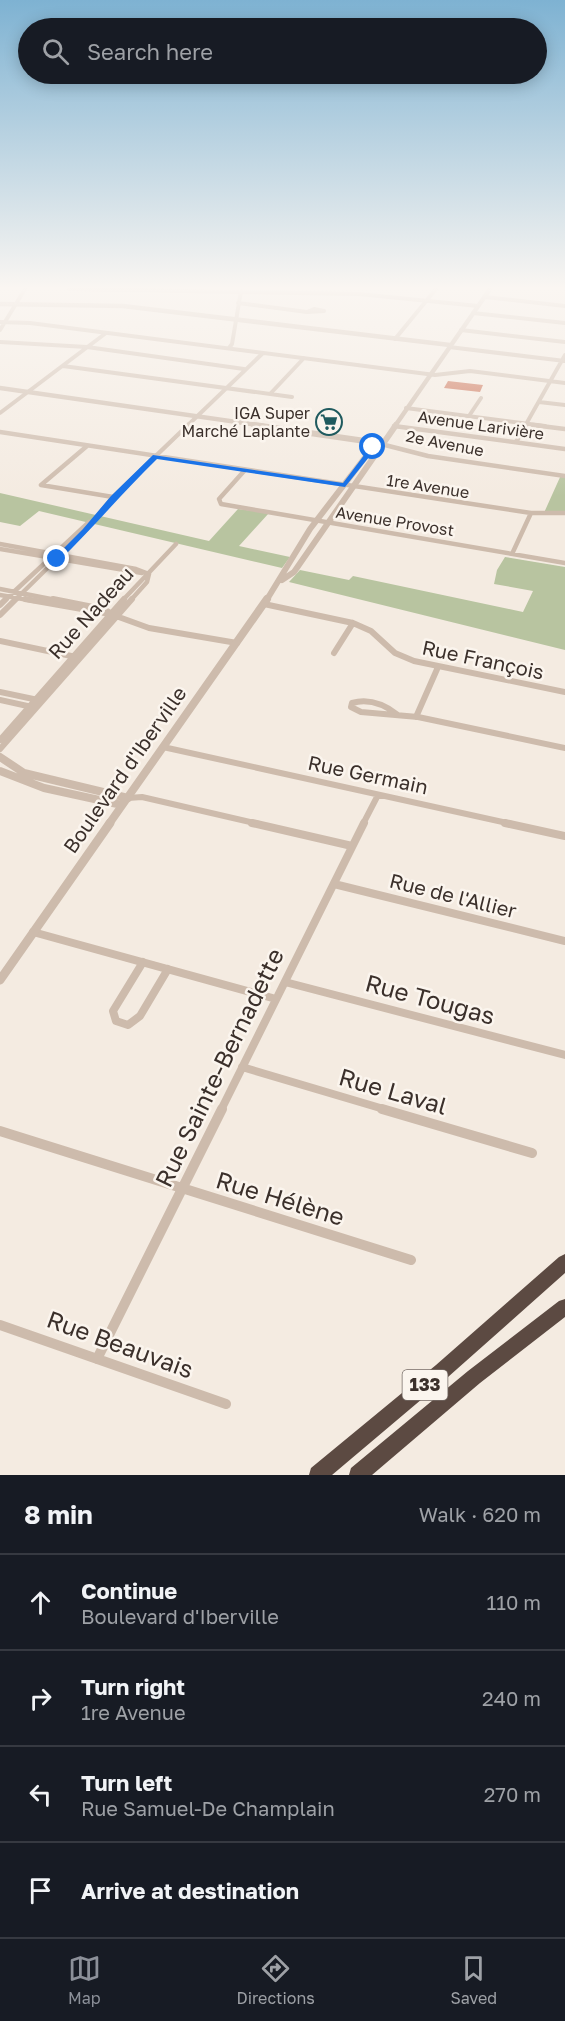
<!DOCTYPE html>
<meta charset="utf-8">
<style>
body{margin:0;font-family:"Golos Text",sans-serif;background:#20242c;color:#f1f3f6}
.stop{position:absolute;width:18px;height:18px;margin:-14px;border:4px solid #1a73e8;border-radius:50%;background:#fff}
.stop.end{background:#1a73e8;border-color:#fff;box-shadow:0 2px 6px #0008}
.list{margin:0;padding:0;list-style:none}
h2{display:flex;justify-content:space-between;align-items:center;height:78px;margin:0;padding:0 24px;font-size:26px}
h2 small{font-size:20px;font-weight:400;color:#9ea1a6}
.list li{display:grid;grid-template-columns:39px 1fr auto;gap:18px;align-items:center;box-sizing:border-box;height:96px;padding:0 24px;border-top:2px solid #363941}
.list b{display:block;font-size:22px;white-space:nowrap}
.list p{margin:0;font-size:20px;white-space:nowrap;color:#9ea1a6}
.list em{font-size:20px;font-style:normal;color:#9ea1a6}
.icon{flex:none;width:33px;height:33px;fill:none;stroke:currentColor;stroke-width:2;stroke-linecap:round;stroke-linejoin:round}
.map{position:relative;flex:none;width:565px;height:1475px;overflow:hidden}
.search{position:absolute;background:#171b24;box-shadow:0 3px 15px #0003;left:18px;right:18px;top:18px;height:66px;display:flex;align-items:center;gap:15px;box-sizing:border-box;padding:0 21px;border-radius:33px;color:#9ea1a6;font-size:22px}
.sheet{height:462px;background:#171b24}
nav{display:flex;justify-content:space-around;align-items:center;box-sizing:border-box;height:84px;border-top:2px solid #363941;background:#171b24;font-size:16px;color:#9ea1a6}
nav a{display:grid;justify-items:center;gap:3px}
nav .on{color:#8c9099}
.map>svg:first-child{display:block}
.green{fill:#b8c4a0}
.building{fill:#c8694b}
.lines{fill:none;stroke-linecap:round;stroke-linejoin:round}
.minor-far4{stroke:#cdbbac;stroke-width:4}
.minor-far3{stroke:#cdbbac;stroke-width:4.5}
.minor-far2{stroke:#cdbbac;stroke-width:6}
.minor-far1{stroke:#cdbbac;stroke-width:8}
.minor{stroke:#cdbbac;stroke-width:10}
.tertiary-far3{stroke:#cdbbac;stroke-width:4.5}
.tertiary-far2{stroke:#cdbbac;stroke-width:6}
.tertiary-far1{stroke:#cdbbac;stroke-width:8}
.tertiary{stroke:#cdbbac;stroke-width:9}
.motorway{fill:#5c4a42;fill-rule:evenodd}
.route{fill:#1a73e8}
.labels{text-anchor:middle;stroke-width:5;stroke-linejoin:round;paint-order:stroke}
.far-poi-label{font-size:16px;fill:#3b302b;stroke:#fbf5ee;text-anchor:end}
.far-street-label{font-size:16px;fill:#3b302b;stroke:#fbf5ee}
.shield{fill:#fbf5ee;stroke:#756b66;stroke-width:1.5}
.shield-label{font-size:18px;font-weight:bold;fill:#3b302b}
.street-label{font-size:20px;fill:#3b302b;stroke:#fbf5ee}
.near-street-label{font-size:24px;fill:#3b302b;stroke:#fbf5ee}
</style>
<div class="map">
<svg width="565" height="1475" viewBox="0 0 565 1475">
<rect width="100%" height="100%" fill="#f4ebe1"/>
<!-- green -->
<path class="green" d="M 561,475 L 565,476 L 565,514 L 543,515 Z
M 0,493 L 209,541 L 238,509 L 269,513 L 239,546 L 290,557 L 282,568 L 39,511 L 20,526 L 0,522 Z
M 505,557 L 565,567 L 565,650 L 289,582 L 300,570 L 349,580 L 353,576 L 523,612 L 533,591 L 494,584 L 497,570 Z"/>
<!-- building -->
<path class="building" d="M 448,381 L 483,385 L 480,392 L 444,388 Z"/>
<g class="lines">
<!-- minor-far4 -->
<path class="minor-far4" d="M 69,289 L 359,294 L 478,306
M 485,297 L 565,306
M 238,303 L 307,312
M 314,309 L 324,311 L 307,312 Z
M 473,313 L 565,323
M 0,322 L 30,323 L 435,375 L 470,371 L 565,383
M 0,330 L 25,289
M 461,330 L 565,342
M 395,339 L 436,289
M 0,342 L 87,347 L 244,369
M 449,347 L 565,361
M 229,348 L 232,344 L 241,291
M 63,366 L 292,397
M 270,394 L 304,358
M 539,402 L 565,405
M 406,408 L 545,426
M 0,413 L 106,333
M 469,416 L 481,398
M 187,426 L 263,353
M 525,426 L 565,355"/>
<!-- minor-far3 -->
<path class="minor-far3" d="M 533,425 L 565,429
M 394,426 L 565,449
M 0,432 L 531,513 L 565,513
M 516,442 L 526,425
M 381,444 L 428,456 L 565,476
M 87,446 L 41,485 L 113,497
M 245,470 L 219,499 L 221,504 L 565,563
M 0,544 L 136,569 L 149,574
M 0,549 L 142,573
M 512,554 L 531,513
M 0,589 L 61,601
M 0,595 L 34,601
M 4,601 L 89,522
M 14,601 L 86,530 L 113,497 L 188,425
M 122,601 L 176,544
M 130,601 L 147,582 L 149,574"/>
<!-- minor-far2 -->
<path class="minor-far2" d="M 25,599 L 110,614
M 53,599 L 103,609 L 116,616 L 149,628 L 237,643
M 264,604 L 353,623 L 371,631 L 395,653 L 414,661 L 565,692
M 0,605 L 6,599
M 0,615 L 16,599
M 0,641 L 76,657
M 334,653 L 353,623
M 0,692 L 38,700
M 0,700 L 32,707
M 398,715 C 384,704 369,698 352,703 L 351,707 L 361,712 L 418,717 L 565,748
M 416,717 L 438,667
M 0,740 L 124,599
M 163,747 L 512,824
M 0,749 L 132,599
M 128,798 L 142,797 L 259,824
M 363,824 L 378,795"/>
<!-- minor-far1 -->
<path class="minor-far1" d="M 252,823 L 352,846
M 505,823 L 565,836
M 334,884 L 565,941
M 33,932 L 276,999
M 143,962 L 113,1011 L 116,1021 L 128,1025 L 140,1016 L 168,969
M 285,982 L 565,1055
M 242,1067 L 387,1110
M 221,1110 L 364,823"/>
<!-- minor -->
<path class="minor" d="M 382,1109 L 532,1153
M 0,1131 L 411,1260
M 0,1325 L 226,1404
M 97,1359 L 222,1109"/>
<!-- tertiary-far3 -->
<path class="tertiary-far3" d="M 0,304 L 123,306 L 450,345
M 0,388 L 264,426
M 395,426 L 490,289"/>
<!-- tertiary-far2 -->
<path class="tertiary-far2" d="M 254,425 L 379,443
M 282,580 L 294,572 L 396,425
M 266,601 L 310,529 L 373,447 L 381,444"/>
<!-- tertiary-far1 -->
<path class="tertiary-far1" d="M 0,757 L 24,773 L 128,798
M 0,771 L 44,788 L 122,805
M 109,824 L 267,599"/>
<!-- tertiary -->
<path class="tertiary" d="M 0,980 L 110,823"/>
<!-- motorway -->
<path class="motorway" d="M 565,1254 L 565,1273 L 448,1377 L 332,1475 L 309,1475 L 311,1468 L 436,1365 L 559,1257 Z
M 565,1299 L 565,1317 L 480,1383 L 372,1475 L 349,1475 L 351,1468 L 468,1371 L 559,1301 Z"/>
</g>
<!-- sky -->
<linearGradient id="sky" x2="0" y2="1"><stop stop-color="#7eb2d2"/><stop offset="0.58" stop-color="#faf6f2"/><stop offset="1" stop-color="#faf6f2" stop-opacity="0"/></linearGradient>
<rect width="565" height="496" fill="url(#sky)"/>
<!-- route -->
<path class="route" d="M 371,446 L 377,447 L 345,487 L 157,459 C 123,492 93,528 59,561 L 53,559 L 83,529 L 111,496 L 153,455 L 343,483 Z"/>
<!-- icons -->
<defs>
<symbol id="supermarket-ring" viewBox="-11 -11 22 22"><circle r="9.5" fill="#fbf5ee" stroke="#1f5a5e" stroke-width="1.5"/><path d="M-6-5.5h2.5l.6 2H6L4.5 2H-2.5L-4.4-4H-6ZM-1.5 3.2a1.3 1.3 0 1 0 .1 0ZM3 3.2a1.3 1.3 0 1 0 .1 0Z" fill="#1f5a5e"/></symbol>
</defs>
<g fill-rule="evenodd">
<use href="#supermarket-ring" x="314" y="407" width="30" height="30"/>
</g>
<g class="labels">
<!-- far-poi labels -->
<g class="far-poi-label">
<text x="310" y="419">IGA Super<tspan x="310" dy="18">Marché Laplante</tspan></text>
</g>
<!-- far-street labels -->
<g class="far-street-label">
<text transform="translate(481 425) rotate(8)" y="6">Avenue Larivière</text>
<text transform="translate(445 443) rotate(11)" y="6">2e Avenue</text>
<text transform="translate(428 486) rotate(9)" y="6">1re Avenue</text>
<text transform="translate(395 521) rotate(9)" y="6">Avenue Provost</text>
</g>
<!-- shield labels -->
<rect class="shield" x="402.5" y="1370" width="45" height="30" rx="4.5"/>
<g class="shield-label">
<text x="425" y="1391">133</text>
</g>
<!-- street labels -->
<g class="street-label">
<text transform="translate(91 613) rotate(-48)" y="7">Rue Nadeau</text>
<text transform="translate(483 660) rotate(12)" y="7">Rue François</text>
<text transform="translate(125 770) rotate(-55)" y="7">Boulevard d'Iberville</text>
<text transform="translate(368 775) rotate(12)" y="7">Rue Germain</text>
<text transform="translate(453 896) rotate(14)" y="7">Rue de l'Allier</text>
</g>
<!-- near-street labels -->
<g class="near-street-label">
<text transform="translate(430 1000) rotate(15)" y="8">Rue Tougas</text>
<text transform="translate(220 1068) rotate(-64)" y="8">Rue Sainte-Bernadette</text>
<text transform="translate(393 1092) rotate(16)" y="8">Rue Laval</text>
<text transform="translate(280 1199) rotate(17)" y="8">Rue Hélène</text>
<text transform="translate(120 1345) rotate(20)" y="8">Rue Beauvais</text>
</g>
</g>
</svg>
<div class="stop" style="left:373px;top:447px"></div>
<div class="stop end" style="left:57px;top:559px"></div>
<div class="search"><svg class="icon" aria-label="search" viewBox="0 0 24 24"><circle cx="10" cy="10" r="6"/><path d="M15 15l6 6"/></svg>Search here</div>
</div>
<section class="sheet">
<h2>8 min<small>Walk · 620 m</small></h2>
<ul class="list">
<li><svg class="icon" aria-label="ahead" viewBox="0 0 24 24"><path d="M12 20V5M6 11l6-6 6 6"/></svg><div><b>Continue</b><p>Boulevard d'Iberville</p></div><em>110 m</em></li>
<li><svg class="icon" aria-label="right" viewBox="0 0 24 24"><path d="M7 20v-9h11M14 6l5 5-5 5"/></svg><div><b>Turn right</b><p>1re Avenue</p></div><em>240 m</em></li>
<li><svg class="icon" aria-label="left" viewBox="0 0 24 24"><path d="M17 20v-9H6M10 6l-5 5 5 5"/></svg><div><b>Turn left</b><p>Rue Samuel-De Champlain</p></div><em>270 m</em></li>
<li><svg class="icon" aria-label="arrive" viewBox="0 0 24 24"><path d="M6 21V4h12l-3 4 3 4H6"/></svg><div><b>Arrive at destination</b></div></li>
</ul>
</section>
<nav>
<a class="on"><svg class="icon" aria-label="map" viewBox="0 0 24 24"><path d="M3 6l6-2 6 2 6-2v14l-6 2-6-2-6 2zM9 4v14M15 6v14"/></svg>Map</a>
<a><svg class="icon" aria-label="directions" viewBox="0 0 24 24"><path d="M12 3l9 9-9 9-9-9zM9 14v-3h6M13 9l2 2-2 2"/></svg>Directions</a>
<a><svg class="icon" aria-label="saved" viewBox="0 0 24 24"><path d="M7 4h10v16l-5-4-5 4z"/></svg>Saved</a>
</nav>
